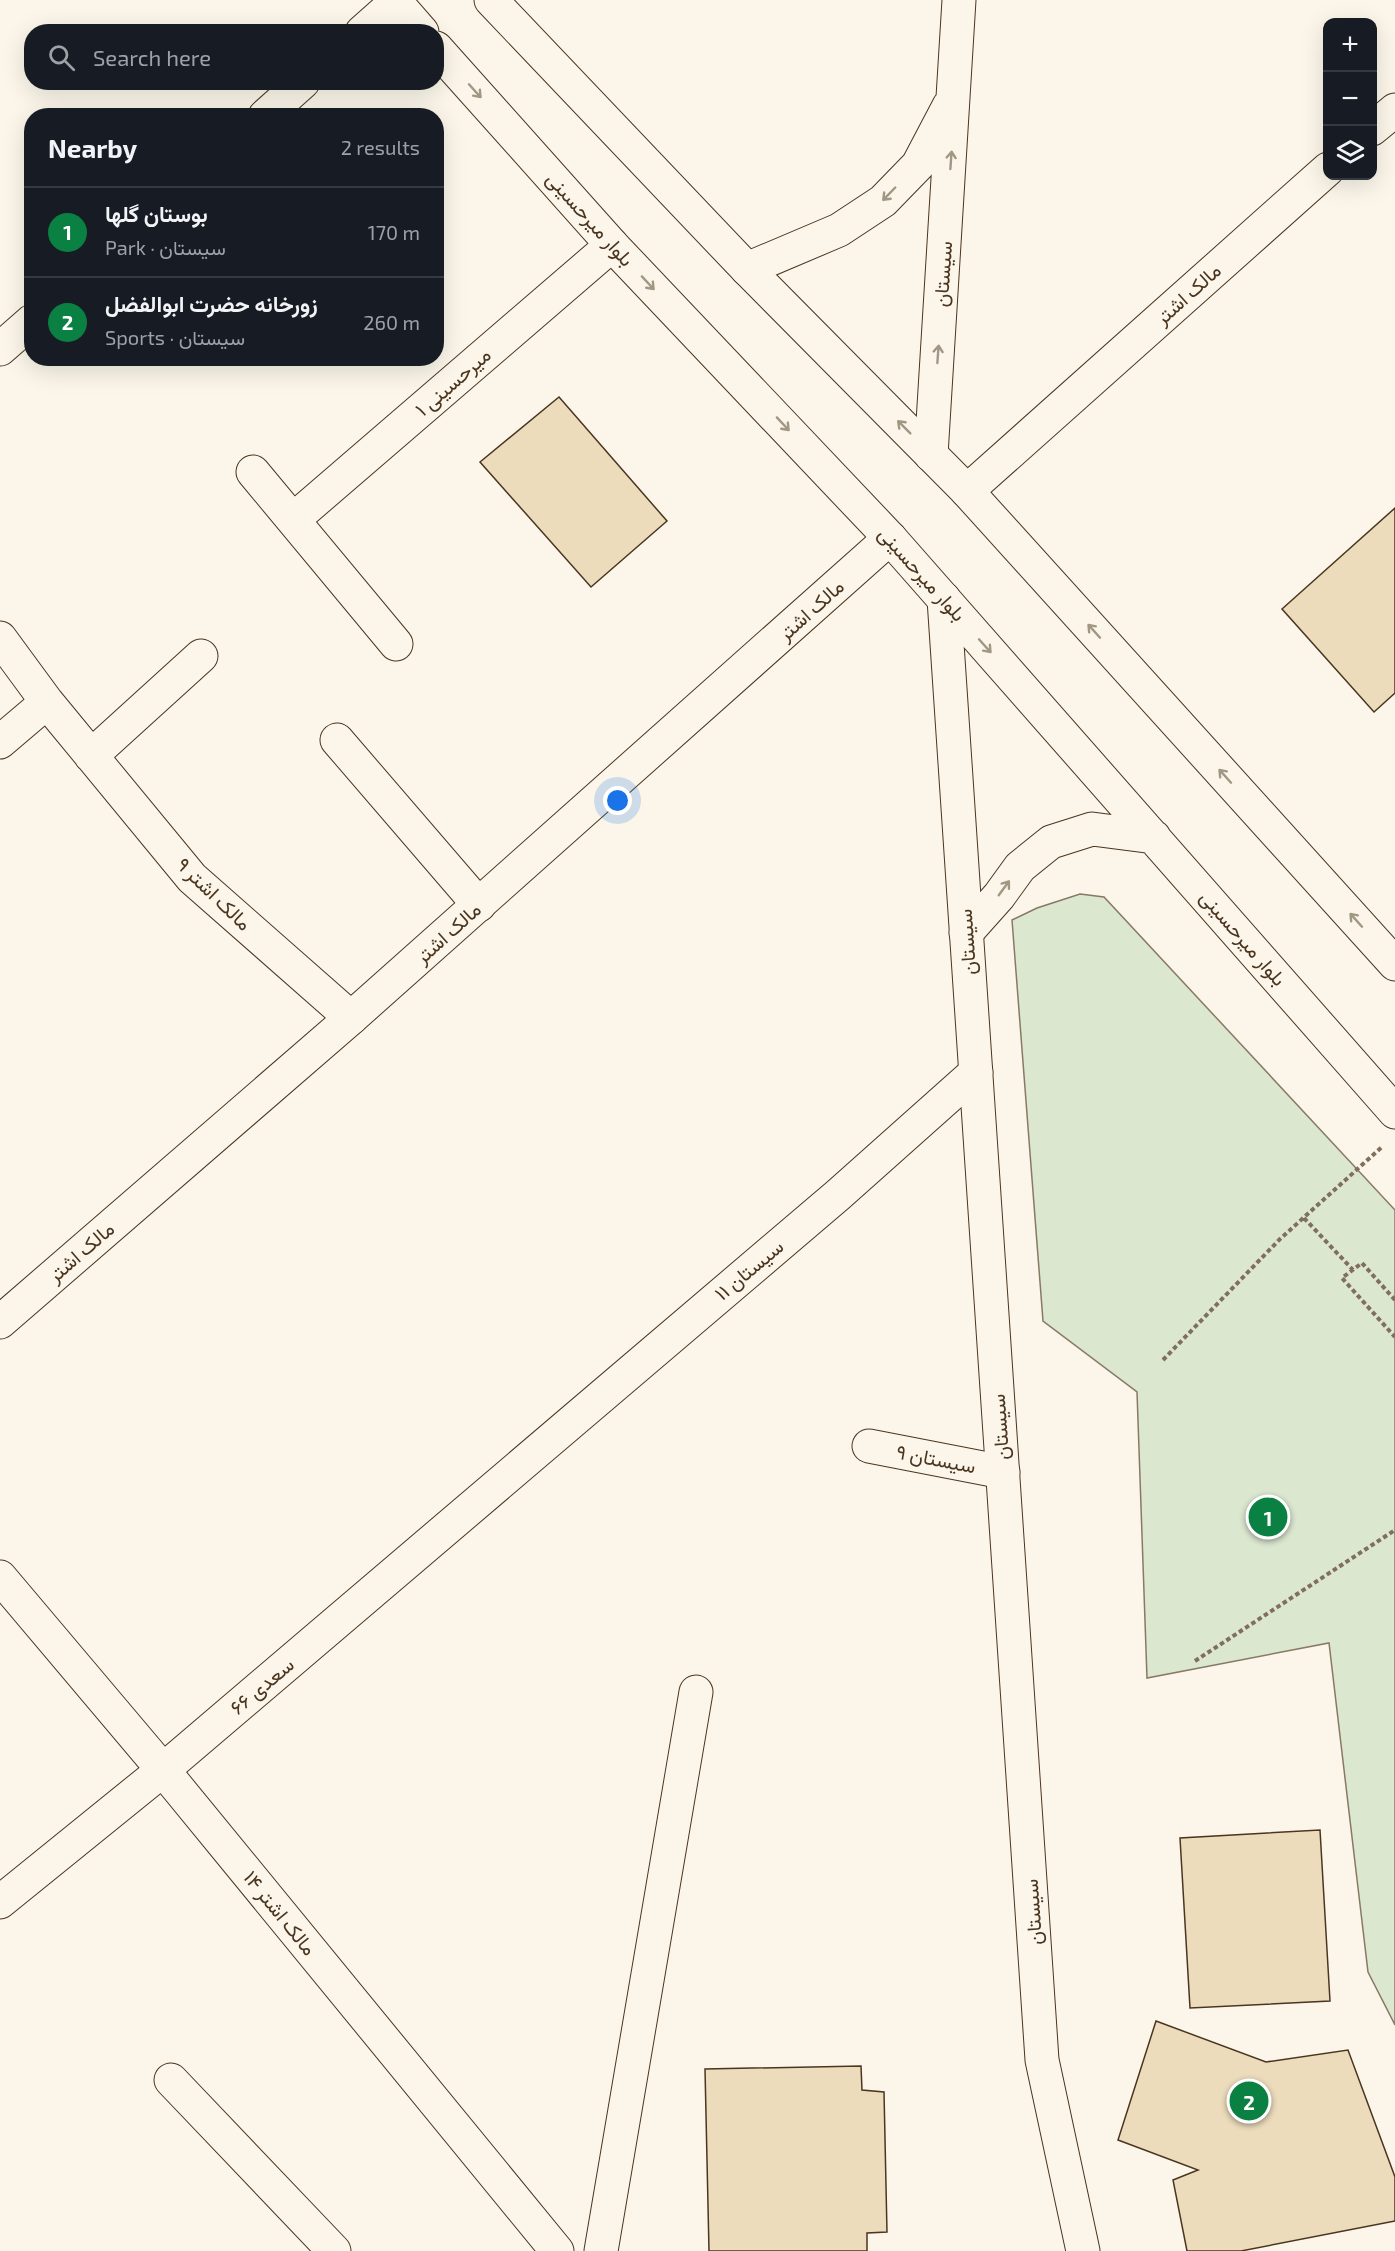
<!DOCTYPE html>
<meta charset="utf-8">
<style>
body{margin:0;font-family:"Exo 2",Vazirmatn,sans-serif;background:#20242c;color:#f1f3f6}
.controls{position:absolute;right:18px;top:18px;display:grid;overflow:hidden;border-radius:12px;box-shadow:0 6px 24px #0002}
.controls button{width:54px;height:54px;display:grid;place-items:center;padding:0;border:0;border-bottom:2px solid #363941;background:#171b24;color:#f1f3f6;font:30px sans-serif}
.you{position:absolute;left:618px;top:801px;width:21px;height:21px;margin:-15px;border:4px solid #fff;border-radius:50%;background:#1a73e8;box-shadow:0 0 0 9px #1a73e833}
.badge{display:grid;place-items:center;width:39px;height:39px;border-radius:50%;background:#0b8043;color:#fff;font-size:20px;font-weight:700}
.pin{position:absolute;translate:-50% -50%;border:3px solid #fff;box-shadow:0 2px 6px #0006}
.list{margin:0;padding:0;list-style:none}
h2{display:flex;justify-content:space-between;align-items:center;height:78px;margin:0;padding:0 24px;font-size:26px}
h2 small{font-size:20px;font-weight:400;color:#9ea1a6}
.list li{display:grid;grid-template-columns:39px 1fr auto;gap:18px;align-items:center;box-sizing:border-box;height:90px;padding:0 24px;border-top:2px solid #363941}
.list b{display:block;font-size:22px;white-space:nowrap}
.list p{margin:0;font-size:20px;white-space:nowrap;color:#9ea1a6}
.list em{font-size:20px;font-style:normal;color:#9ea1a6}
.icon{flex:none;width:33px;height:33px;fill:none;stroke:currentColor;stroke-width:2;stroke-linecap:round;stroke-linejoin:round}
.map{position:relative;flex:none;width:1395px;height:2251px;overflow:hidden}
.search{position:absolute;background:#171b24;box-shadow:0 6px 24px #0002;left:24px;top:24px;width:420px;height:66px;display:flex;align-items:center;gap:15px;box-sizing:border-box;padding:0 21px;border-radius:24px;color:#9ea1a6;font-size:22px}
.panel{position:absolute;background:#171b24;box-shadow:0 6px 24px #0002;left:24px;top:108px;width:420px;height:258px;border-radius:24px}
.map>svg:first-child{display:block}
.green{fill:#dce7d0;stroke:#887966;stroke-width:1.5}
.building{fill:#ecdcbc;stroke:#4a3520;stroke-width:1.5}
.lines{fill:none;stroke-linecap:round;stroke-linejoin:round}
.minor-casing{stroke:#4a3520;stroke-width:35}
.tertiary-casing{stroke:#4a3520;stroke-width:35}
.secondary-casing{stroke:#4a3520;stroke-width:35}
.path{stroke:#7f6f5c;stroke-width:4;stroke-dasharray:4.5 3;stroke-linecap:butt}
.minor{stroke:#fbf6e9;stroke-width:33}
.tertiary{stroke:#fbf6e9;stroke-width:33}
.secondary{stroke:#fbf6e9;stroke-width:33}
.oneway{stroke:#a29684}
.labels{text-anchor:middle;stroke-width:4.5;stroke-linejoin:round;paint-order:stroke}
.street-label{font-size:20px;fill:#4a3520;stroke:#fbf6e9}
</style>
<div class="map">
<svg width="1395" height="2251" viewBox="0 0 1395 2251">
<rect width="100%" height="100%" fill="#fbf6e9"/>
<!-- green -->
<path class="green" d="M 1080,894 L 1104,897 L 1395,1210 L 1395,2025 L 1368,1972 L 1329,1643 L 1147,1678 L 1137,1392 L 1043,1321 L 1012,920 L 1037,908 Z"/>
<!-- building -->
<path class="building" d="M 559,397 L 667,521 L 591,587 L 480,462 Z
M 1395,508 L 1395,693 L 1374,712 L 1282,609 Z
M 1320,1830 L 1330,2001 L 1190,2008 L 1180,1838 Z
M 1156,2021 L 1266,2062 L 1348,2050 L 1395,2177 L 1395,2221 L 1241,2251 L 1187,2251 L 1173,2180 L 1198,2170 L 1118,2140 Z
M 861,2066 L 862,2090 L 884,2092 L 887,2232 L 867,2233 L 867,2251 L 709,2251 L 705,2069 Z"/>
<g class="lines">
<defs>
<path id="minor" d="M 1372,129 L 1395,110
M 253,472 L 396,644
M 967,491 L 1328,169
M 294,519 L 612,245
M 0,638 L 47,702 L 192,878 L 351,1018
M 337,740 L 479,905
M 0,742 L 47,702
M 91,756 L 201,656
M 869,1446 L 1003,1472
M 0,1577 L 163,1770 L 557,2251
M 0,1902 L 163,1770 L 838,1195 L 976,1072
M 171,2080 L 334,2251
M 601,2251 L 696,1692"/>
<path id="tertiary" d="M 362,32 L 396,2
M 265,116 L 303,82
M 747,269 L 839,230 L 883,201 L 918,165 L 949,106
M 0,349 L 32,321
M 931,455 L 959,0
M 944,599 L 1042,2060 L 1083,2251
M 0,1322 L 351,1018 L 890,538"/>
<path id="secondary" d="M 394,0 L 422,32
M 491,0 L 747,269 L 967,491 L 1395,964
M 436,48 L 612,245 L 890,538 L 1395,1112
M 966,933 L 999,896 L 1020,867 L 1051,842 L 1092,829 L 1154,837"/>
</defs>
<!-- minor casing -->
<use href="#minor" class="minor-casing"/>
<!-- tertiary casing -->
<use href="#tertiary" class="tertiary-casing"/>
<!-- secondary casing -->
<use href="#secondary" class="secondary-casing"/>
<!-- path -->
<path class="path" d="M 1304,1218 L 1353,1270
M 1395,1300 L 1362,1263 L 1342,1278 L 1395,1337
M 1163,1360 L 1280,1239 L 1383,1146
M 1195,1661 L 1395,1530"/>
<!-- minor -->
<use href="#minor" class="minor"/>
<!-- tertiary -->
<use href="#tertiary" class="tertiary"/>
<!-- secondary -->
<use href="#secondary" class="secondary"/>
</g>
<!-- one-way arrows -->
<defs><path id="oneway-shaft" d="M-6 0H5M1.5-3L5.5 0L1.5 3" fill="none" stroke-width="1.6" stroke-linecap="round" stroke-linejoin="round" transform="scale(1.5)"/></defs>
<g class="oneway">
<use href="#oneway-shaft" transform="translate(475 91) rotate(48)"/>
<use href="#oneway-shaft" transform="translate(951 160) rotate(-86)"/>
<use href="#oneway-shaft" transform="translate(889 194) rotate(134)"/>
<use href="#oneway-shaft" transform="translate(648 283) rotate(47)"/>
<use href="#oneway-shaft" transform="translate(938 354) rotate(-86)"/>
<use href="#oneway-shaft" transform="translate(783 424) rotate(47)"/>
<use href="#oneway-shaft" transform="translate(904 427) rotate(-135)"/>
<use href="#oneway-shaft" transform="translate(1094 631) rotate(-132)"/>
<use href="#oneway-shaft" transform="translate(985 646) rotate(48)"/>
<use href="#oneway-shaft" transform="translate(1225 776) rotate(-132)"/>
<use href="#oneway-shaft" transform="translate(1004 888) rotate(-54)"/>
<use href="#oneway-shaft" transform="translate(1356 920) rotate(-132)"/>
</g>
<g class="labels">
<!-- street labels -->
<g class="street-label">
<text transform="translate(590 219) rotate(48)" y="7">بلوار میرحسینی</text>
<text transform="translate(943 274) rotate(-86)" y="7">سیستان</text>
<text transform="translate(1188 294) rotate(-42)" y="7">مالک اشتر</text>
<text transform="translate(453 382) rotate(-41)" y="7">میرحسینی ۱</text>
<text transform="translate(922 574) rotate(48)" y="7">بلوار میرحسینی</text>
<text transform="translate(811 610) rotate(-42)" y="7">مالک اشتر</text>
<text transform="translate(214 894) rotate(44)" y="7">مالک اشتر ۹</text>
<text transform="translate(448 933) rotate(-42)" y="7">مالک اشتر</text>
<text transform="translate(1243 938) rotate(49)" y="7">بلوار میرحسینی</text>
<text transform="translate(967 942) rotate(-94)" y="7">سیستان</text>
<text transform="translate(81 1252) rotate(-41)" y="7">مالک اشتر</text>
<text transform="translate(749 1270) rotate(-40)" y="7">سیستان ۱۱</text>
<text transform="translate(1000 1427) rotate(-94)" y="7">سیستان</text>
<text transform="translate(936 1459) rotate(11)" y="7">سیستان ۹</text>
<text transform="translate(262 1686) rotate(-40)" y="7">سعدی ۶۶</text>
<text transform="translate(1033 1912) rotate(-94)" y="7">سیستان</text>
<text transform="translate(280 1913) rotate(51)" y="7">مالک اشتر ۱۴</text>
</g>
</g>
</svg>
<div class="controls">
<button>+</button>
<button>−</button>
<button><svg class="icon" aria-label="layers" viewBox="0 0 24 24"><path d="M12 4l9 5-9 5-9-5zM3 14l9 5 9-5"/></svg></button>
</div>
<div class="you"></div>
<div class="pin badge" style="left:1268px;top:1517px">1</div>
<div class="pin badge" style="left:1249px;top:2101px">2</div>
<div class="search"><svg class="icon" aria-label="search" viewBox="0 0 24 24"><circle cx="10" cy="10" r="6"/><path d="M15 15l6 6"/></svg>Search here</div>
<section class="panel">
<h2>Nearby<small>2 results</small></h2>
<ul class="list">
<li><span class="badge">1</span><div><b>بوستان گلها</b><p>Park · سیستان</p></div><em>170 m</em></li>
<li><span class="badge">2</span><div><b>زورخانه حضرت ابوالفضل</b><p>Sports · سیستان</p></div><em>260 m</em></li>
</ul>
</section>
</div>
